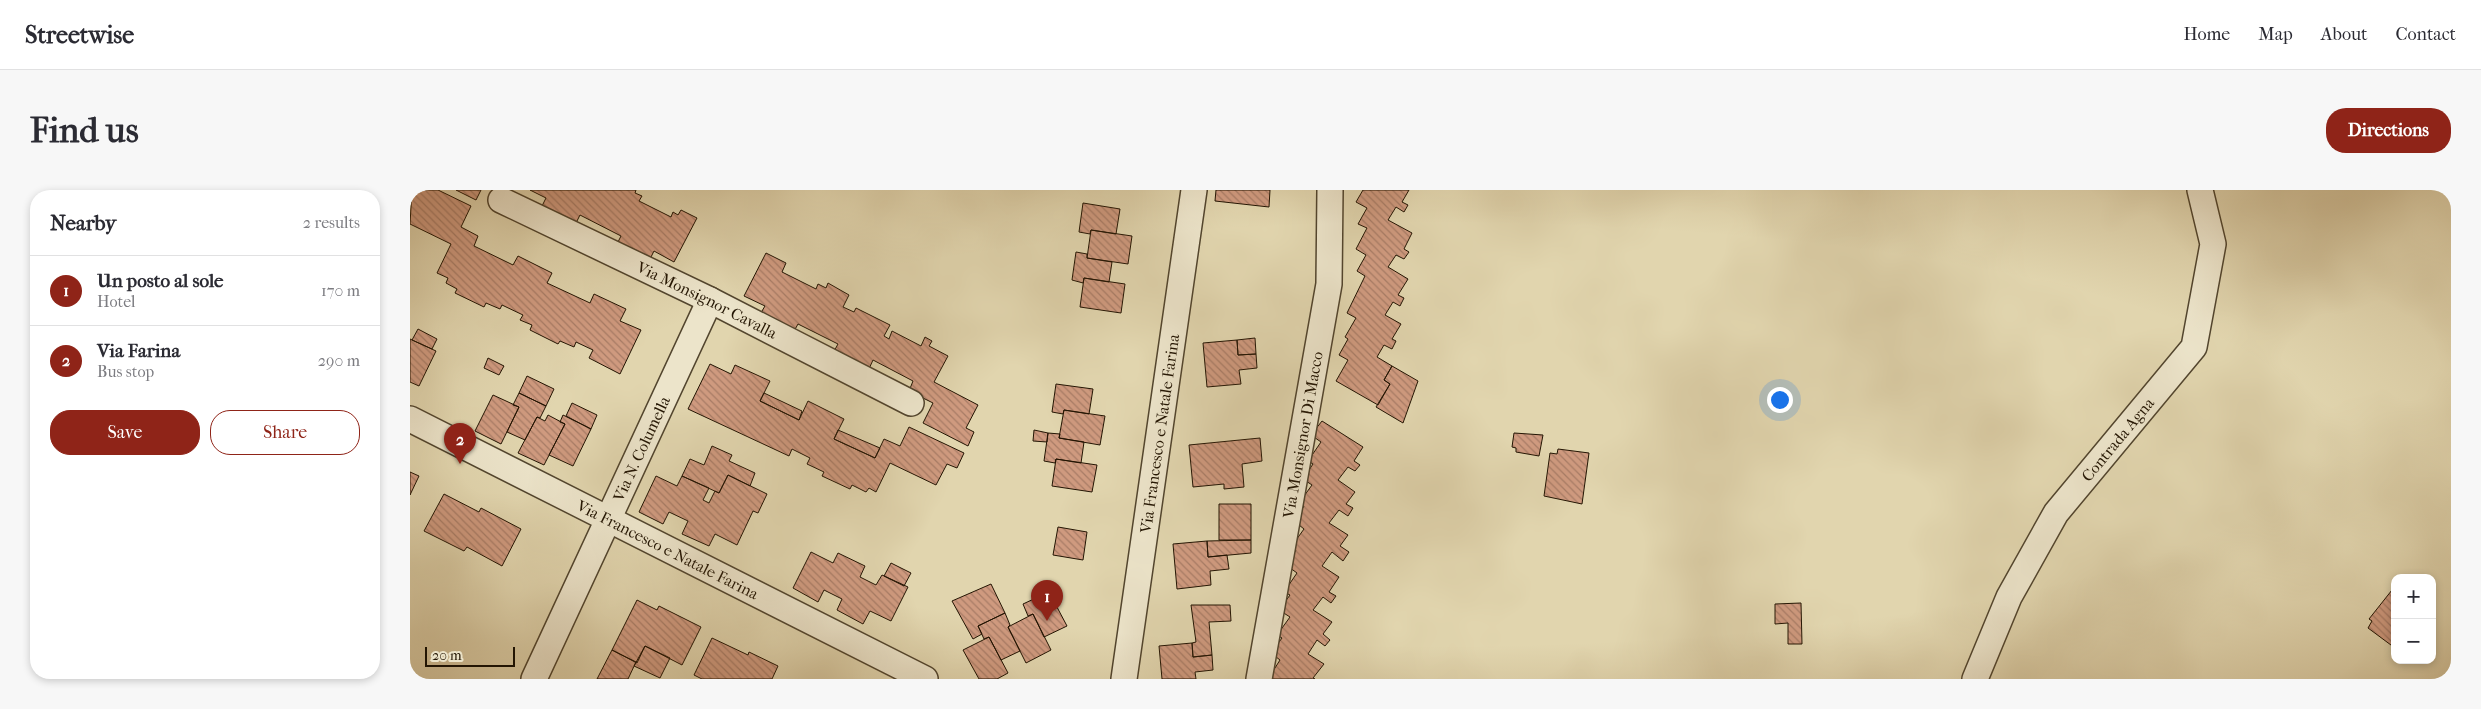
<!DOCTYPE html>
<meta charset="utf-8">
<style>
body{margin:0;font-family:"IM FELL French Canon",serif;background:#f7f7f7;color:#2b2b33}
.controls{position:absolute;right:15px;bottom:15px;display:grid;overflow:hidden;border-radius:10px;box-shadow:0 2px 8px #0003}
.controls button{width:45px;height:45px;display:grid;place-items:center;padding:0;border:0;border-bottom:1px solid #e1e1e2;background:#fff;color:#2b2b33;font:25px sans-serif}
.scale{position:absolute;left:15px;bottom:12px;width:90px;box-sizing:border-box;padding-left:5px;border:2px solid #231503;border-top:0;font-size:14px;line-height:18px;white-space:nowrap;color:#231503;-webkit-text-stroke:4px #ece4ca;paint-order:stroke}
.you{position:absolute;left:1369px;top:209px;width:18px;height:18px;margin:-12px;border:4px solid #fff;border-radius:50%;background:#1a73e8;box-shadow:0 0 0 8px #1a73e833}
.badge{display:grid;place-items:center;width:32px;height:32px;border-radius:50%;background:#8f2418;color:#fff;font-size:16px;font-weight:700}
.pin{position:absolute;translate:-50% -41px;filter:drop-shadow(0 1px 2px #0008)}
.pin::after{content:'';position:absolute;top:26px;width:18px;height:15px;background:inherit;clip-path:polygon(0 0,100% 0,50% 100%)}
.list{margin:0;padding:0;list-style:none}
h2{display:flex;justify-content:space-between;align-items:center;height:65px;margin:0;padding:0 20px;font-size:21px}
h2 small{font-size:16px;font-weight:400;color:#7c7c81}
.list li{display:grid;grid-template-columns:32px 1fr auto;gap:15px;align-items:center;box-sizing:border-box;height:70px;padding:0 20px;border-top:1px solid #e1e1e2}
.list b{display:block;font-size:19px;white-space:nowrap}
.list p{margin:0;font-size:16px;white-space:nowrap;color:#7c7c81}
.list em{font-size:16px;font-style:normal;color:#7c7c81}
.actions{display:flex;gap:10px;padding:15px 20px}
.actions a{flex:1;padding:11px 0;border:1px solid #8f2418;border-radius:20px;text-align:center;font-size:18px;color:#8f2418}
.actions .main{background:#8f2418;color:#fff}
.map{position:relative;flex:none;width:2041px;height:489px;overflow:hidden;border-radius:20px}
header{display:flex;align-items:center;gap:30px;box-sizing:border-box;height:70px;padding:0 25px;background:#fff;border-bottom:1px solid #e1e1e2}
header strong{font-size:24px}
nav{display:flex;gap:28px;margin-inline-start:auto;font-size:18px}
.intro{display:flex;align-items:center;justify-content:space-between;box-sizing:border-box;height:120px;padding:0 30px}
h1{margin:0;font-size:35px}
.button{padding:12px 22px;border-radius:20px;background:#8f2418;color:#fff;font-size:18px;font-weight:700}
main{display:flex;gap:30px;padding:0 30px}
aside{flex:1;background:#fff;border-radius:20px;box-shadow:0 2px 8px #0003}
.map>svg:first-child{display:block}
.building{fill:url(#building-back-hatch);stroke:#231503}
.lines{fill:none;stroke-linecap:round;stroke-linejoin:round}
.minor-casing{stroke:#52452e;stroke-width:28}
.minor{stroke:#ece4ca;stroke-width:25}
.labels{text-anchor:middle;stroke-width:4;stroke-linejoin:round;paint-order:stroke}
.street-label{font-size:16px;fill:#231503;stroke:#ece4ca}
</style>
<header>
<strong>Streetwise</strong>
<nav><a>Home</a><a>Map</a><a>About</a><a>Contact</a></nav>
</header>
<div class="intro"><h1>Find us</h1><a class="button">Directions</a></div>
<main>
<aside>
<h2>Nearby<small>2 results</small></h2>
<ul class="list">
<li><span class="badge">1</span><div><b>Un posto al sole</b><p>Hotel</p></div><em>170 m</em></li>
<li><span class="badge">2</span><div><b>Via Farina</b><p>Bus stop</p></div><em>290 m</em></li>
</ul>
<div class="actions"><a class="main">Save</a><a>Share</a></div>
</aside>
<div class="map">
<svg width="2041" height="489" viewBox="0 0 2041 489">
<defs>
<pattern id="building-back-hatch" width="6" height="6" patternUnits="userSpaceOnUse" patternTransform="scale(1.25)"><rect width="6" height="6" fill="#cf9a7f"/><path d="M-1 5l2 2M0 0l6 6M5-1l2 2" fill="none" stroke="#a87c66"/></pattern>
</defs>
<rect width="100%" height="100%" fill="#e1d5ae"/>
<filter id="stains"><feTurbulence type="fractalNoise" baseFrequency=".004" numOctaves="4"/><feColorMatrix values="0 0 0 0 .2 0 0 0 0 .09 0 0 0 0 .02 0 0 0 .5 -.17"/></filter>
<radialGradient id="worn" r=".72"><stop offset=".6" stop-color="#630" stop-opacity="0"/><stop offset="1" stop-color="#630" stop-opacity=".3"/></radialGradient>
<!-- building -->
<path class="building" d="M 2,0 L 28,0 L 61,16 L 51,37 L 68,46 L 64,56 L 103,75 L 108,66 L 142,83 L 137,93 L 180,113 L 184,104 L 216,119 L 210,131 L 231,140 L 210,184 L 179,168 L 183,160 L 166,152 L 164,157 L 150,151 L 148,154 L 120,140 L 122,135 L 110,130 L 113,125 L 92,115 L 90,119 L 76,113 L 74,117 L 45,103 L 47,99 L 36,93 L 38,88 L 27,83 L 41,54 L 0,34 Z
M 46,0 L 71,0 L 66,10 Z
M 120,0 L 226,0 L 225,3 L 232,6 L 229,11 L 261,27 L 263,22 L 268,25 L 271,20 L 287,28 L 264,72 L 244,61 L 239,71 L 207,54 L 211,46 L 170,25 L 165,35 L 131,18 L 136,8 Z
M 806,0 L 860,0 L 859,17 L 805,11 Z
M 953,0 L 999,0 L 992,12 L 998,15 L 994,22 L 986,17 L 978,30 L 1002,43 L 994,59 L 999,62 L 994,69 L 986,65 L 978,77 L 998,89 L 988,105 L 994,108 L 990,116 L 983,112 L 975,125 L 991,134 L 982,149 L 986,151 L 982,159 L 974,155 L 967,167 L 982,176 L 974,190 L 980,194 L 968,215 L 926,191 L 938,170 L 929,165 L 938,149 L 935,147 L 946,128 L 937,123 L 955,86 L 947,81 L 956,65 L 946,59 L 957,38 L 948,34 L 957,18 L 946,12 Z
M 673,13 L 710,19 L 706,44 L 681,40 L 680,44 L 669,42 Z
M 681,40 L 722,46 L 718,74 L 677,68 Z
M 666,62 L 677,64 L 677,68 L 702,72 L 699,92 L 674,88 L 673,93 L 662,90 Z
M 356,63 L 376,73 L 372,82 L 406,99 L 408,94 L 416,98 L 418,93 L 439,105 L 433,117 L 444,122 L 446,118 L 480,135 L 474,146 L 479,149 L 482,141 L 511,156 L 515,147 L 522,151 L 519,156 L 538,166 L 524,192 L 568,215 L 556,238 L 564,242 L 558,256 L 513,233 L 523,213 L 499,201 L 503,191 L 463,170 L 458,181 L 423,163 L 428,154 L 388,134 L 383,143 L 349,126 L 355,116 L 334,106 Z
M 674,88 L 715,94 L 711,123 L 670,117 Z
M 8,139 L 27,149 L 22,159 L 2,150 Z
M 845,148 L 846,164 L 828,165 L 827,150 Z
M 0,149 L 26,161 L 9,196 L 0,192 Z
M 827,150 L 828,165 L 846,164 L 847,178 L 829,180 L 831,194 L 797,197 L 793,153 Z
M 78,168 L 94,176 L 89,185 L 74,178 Z
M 300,174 L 321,184 L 325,175 L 360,191 L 350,211 L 389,230 L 398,211 L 434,229 L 424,249 L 465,268 L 474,249 L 490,256 L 499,237 L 554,263 L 547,278 L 537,274 L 526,295 L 480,273 L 466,302 L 459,298 L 456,302 L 442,295 L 440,299 L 412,286 L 414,282 L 397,274 L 400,268 L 382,259 L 379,266 L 278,219 Z
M 982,176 L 1008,191 L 993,233 L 966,217 L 980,194 L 974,190 Z
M 117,186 L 144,199 L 136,216 L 109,203 Z
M 646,194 L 683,199 L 679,224 L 654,220 L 653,224 L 642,222 Z
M 109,203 L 136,216 L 130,228 L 127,227 L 115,250 L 97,242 L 109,217 L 103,215 Z
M 354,203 L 392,221 L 389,230 L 350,211 Z
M 83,205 L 109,217 L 91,254 L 65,241 Z
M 162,213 L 187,225 L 181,239 L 156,226 Z
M 654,220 L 695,226 L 690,255 L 649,248 Z
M 138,225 L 155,234 L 134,275 L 108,263 L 127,227 L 135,231 Z
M 153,225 L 181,239 L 163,276 L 139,265 L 155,234 L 150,232 Z
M 912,231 L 953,257 L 944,271 L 950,275 L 945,281 L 938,277 L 928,290 L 945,302 L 936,314 L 943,318 L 938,326 L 929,320 L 919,333 L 938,345 L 930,356 L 939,362 L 933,371 L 922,362 L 912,376 L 929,387 L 919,402 L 926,406 L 921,413 L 913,407 L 903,420 L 922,432 L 913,444 L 920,450 L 915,456 L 907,450 L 898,464 L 914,474 L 903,488 L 905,489 L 858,489 L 870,470 L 861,463 L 872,448 L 867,445 L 880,427 L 869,420 L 880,405 L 874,402 L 887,383 L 876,375 L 886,360 L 881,357 L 894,339 L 884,331 L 894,316 L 889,313 L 902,295 L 893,289 L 903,274 L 898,271 L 911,252 L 901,245 Z
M 428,240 L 470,258 L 465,268 L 424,249 Z
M 624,240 L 638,243 L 637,252 L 623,251 Z
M 638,243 L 650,244 L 649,248 L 674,252 L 671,273 L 646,269 L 645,273 L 634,271 Z
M 1104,243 L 1133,245 L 1129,266 L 1106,262 L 1106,258 L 1102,257 Z
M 850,248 L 852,271 L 832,274 L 834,297 L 814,299 L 814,294 L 783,297 L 779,255 Z
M 302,256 L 322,265 L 319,271 L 345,283 L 340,296 L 318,285 L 309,303 L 272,286 L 280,269 L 294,275 Z
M 1148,259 L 1179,263 L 1172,314 L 1134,306 L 1140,263 L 1147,264 Z
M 646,269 L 687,275 L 682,302 L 642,296 Z
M 0,282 L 9,286 L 0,305 Z
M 318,285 L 357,304 L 348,323 L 343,321 L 327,355 L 305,344 L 299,356 L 272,344 L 278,331 L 259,322 L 253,334 L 229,322 L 246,286 L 267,296 L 272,286 L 299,298 L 293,310 L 299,313 L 305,301 L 309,303 Z
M 34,304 L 69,322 L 71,318 L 111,339 L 92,376 L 57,357 L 54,361 L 14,341 Z
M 809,314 L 841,314 L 841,350 L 809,350 Z
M 648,337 L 677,342 L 673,370 L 643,365 Z
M 841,350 L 841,363 L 798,367 L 797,351 Z
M 797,351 L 798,367 L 817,365 L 819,379 L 800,381 L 801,395 L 767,399 L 763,354 Z
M 401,362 L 423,373 L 428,363 L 455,376 L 450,387 L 466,395 L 472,385 L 498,397 L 481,431 L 460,421 L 453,434 L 427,420 L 432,409 L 414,400 L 408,412 L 383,398 Z
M 481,373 L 501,383 L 494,396 L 474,386 Z
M 581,394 L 595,423 L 568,436 L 572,444 L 563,449 L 542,411 Z
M 1982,400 L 1985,402 L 1985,458 L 1958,438 L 1962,431 L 1959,429 Z
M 639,402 L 657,436 L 634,447 L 623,424 L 618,426 L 613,414 Z
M 227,410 L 247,420 L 249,416 L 291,437 L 272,475 L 235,456 L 227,473 L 202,460 Z
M 1391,413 L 1392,454 L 1378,454 L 1378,433 L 1365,434 L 1365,414 Z
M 781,415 L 820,415 L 821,431 L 799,432 L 802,465 L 783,467 L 782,453 L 786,452 Z
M 595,423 L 600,435 L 598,437 L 610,461 L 591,470 L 579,447 L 574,449 L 568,436 Z
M 623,424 L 641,460 L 616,473 L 598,437 Z
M 579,447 L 598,483 L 587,489 L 569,489 L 553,460 Z
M 302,448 L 338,465 L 339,462 L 368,476 L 362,489 L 292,489 L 284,485 Z
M 782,453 L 783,467 L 802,465 L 803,480 L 785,482 L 786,489 L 752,489 L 749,456 Z
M 235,456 L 260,468 L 250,488 L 224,476 Z
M 202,460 L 226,472 L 218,489 L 187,489 Z"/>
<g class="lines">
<defs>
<g id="minor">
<path id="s1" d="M 91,10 L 300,110 L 501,213"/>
<path id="s2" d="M 0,229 L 515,489"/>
<path id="s3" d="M 124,489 L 300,110"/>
<path id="s4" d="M 714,489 L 784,0"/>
<path id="s5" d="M 849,489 L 919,94 L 920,0"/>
<path id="s6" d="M 1565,489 L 1599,407 L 1646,323 L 1784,157 L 1803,54 L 1790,0"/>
</g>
</defs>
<!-- minor casing -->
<use href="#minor" class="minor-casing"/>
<!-- minor -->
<use href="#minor" class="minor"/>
</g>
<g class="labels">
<!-- street labels -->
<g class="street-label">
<text dy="6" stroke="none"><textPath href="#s1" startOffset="229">Via Monsignor Cavalla</textPath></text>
<text dy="6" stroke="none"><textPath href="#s4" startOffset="248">Via Francesco e Natale Farina</textPath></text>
<text dy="6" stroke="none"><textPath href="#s5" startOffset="248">Via Monsignor Di Macco</textPath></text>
<text dy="6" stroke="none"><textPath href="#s6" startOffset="281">Contrada Agna</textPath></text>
<text dy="6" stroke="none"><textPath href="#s3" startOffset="254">Via N. Columella</textPath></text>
<text dy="6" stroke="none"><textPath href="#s2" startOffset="289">Via Francesco e Natale Farina</textPath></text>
</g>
</g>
<rect width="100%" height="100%" filter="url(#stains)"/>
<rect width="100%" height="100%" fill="url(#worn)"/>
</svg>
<div class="controls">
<button>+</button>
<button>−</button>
</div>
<div class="scale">20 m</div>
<div class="you"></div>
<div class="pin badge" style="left:637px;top:431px">1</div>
<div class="pin badge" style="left:50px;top:274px">2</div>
</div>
</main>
